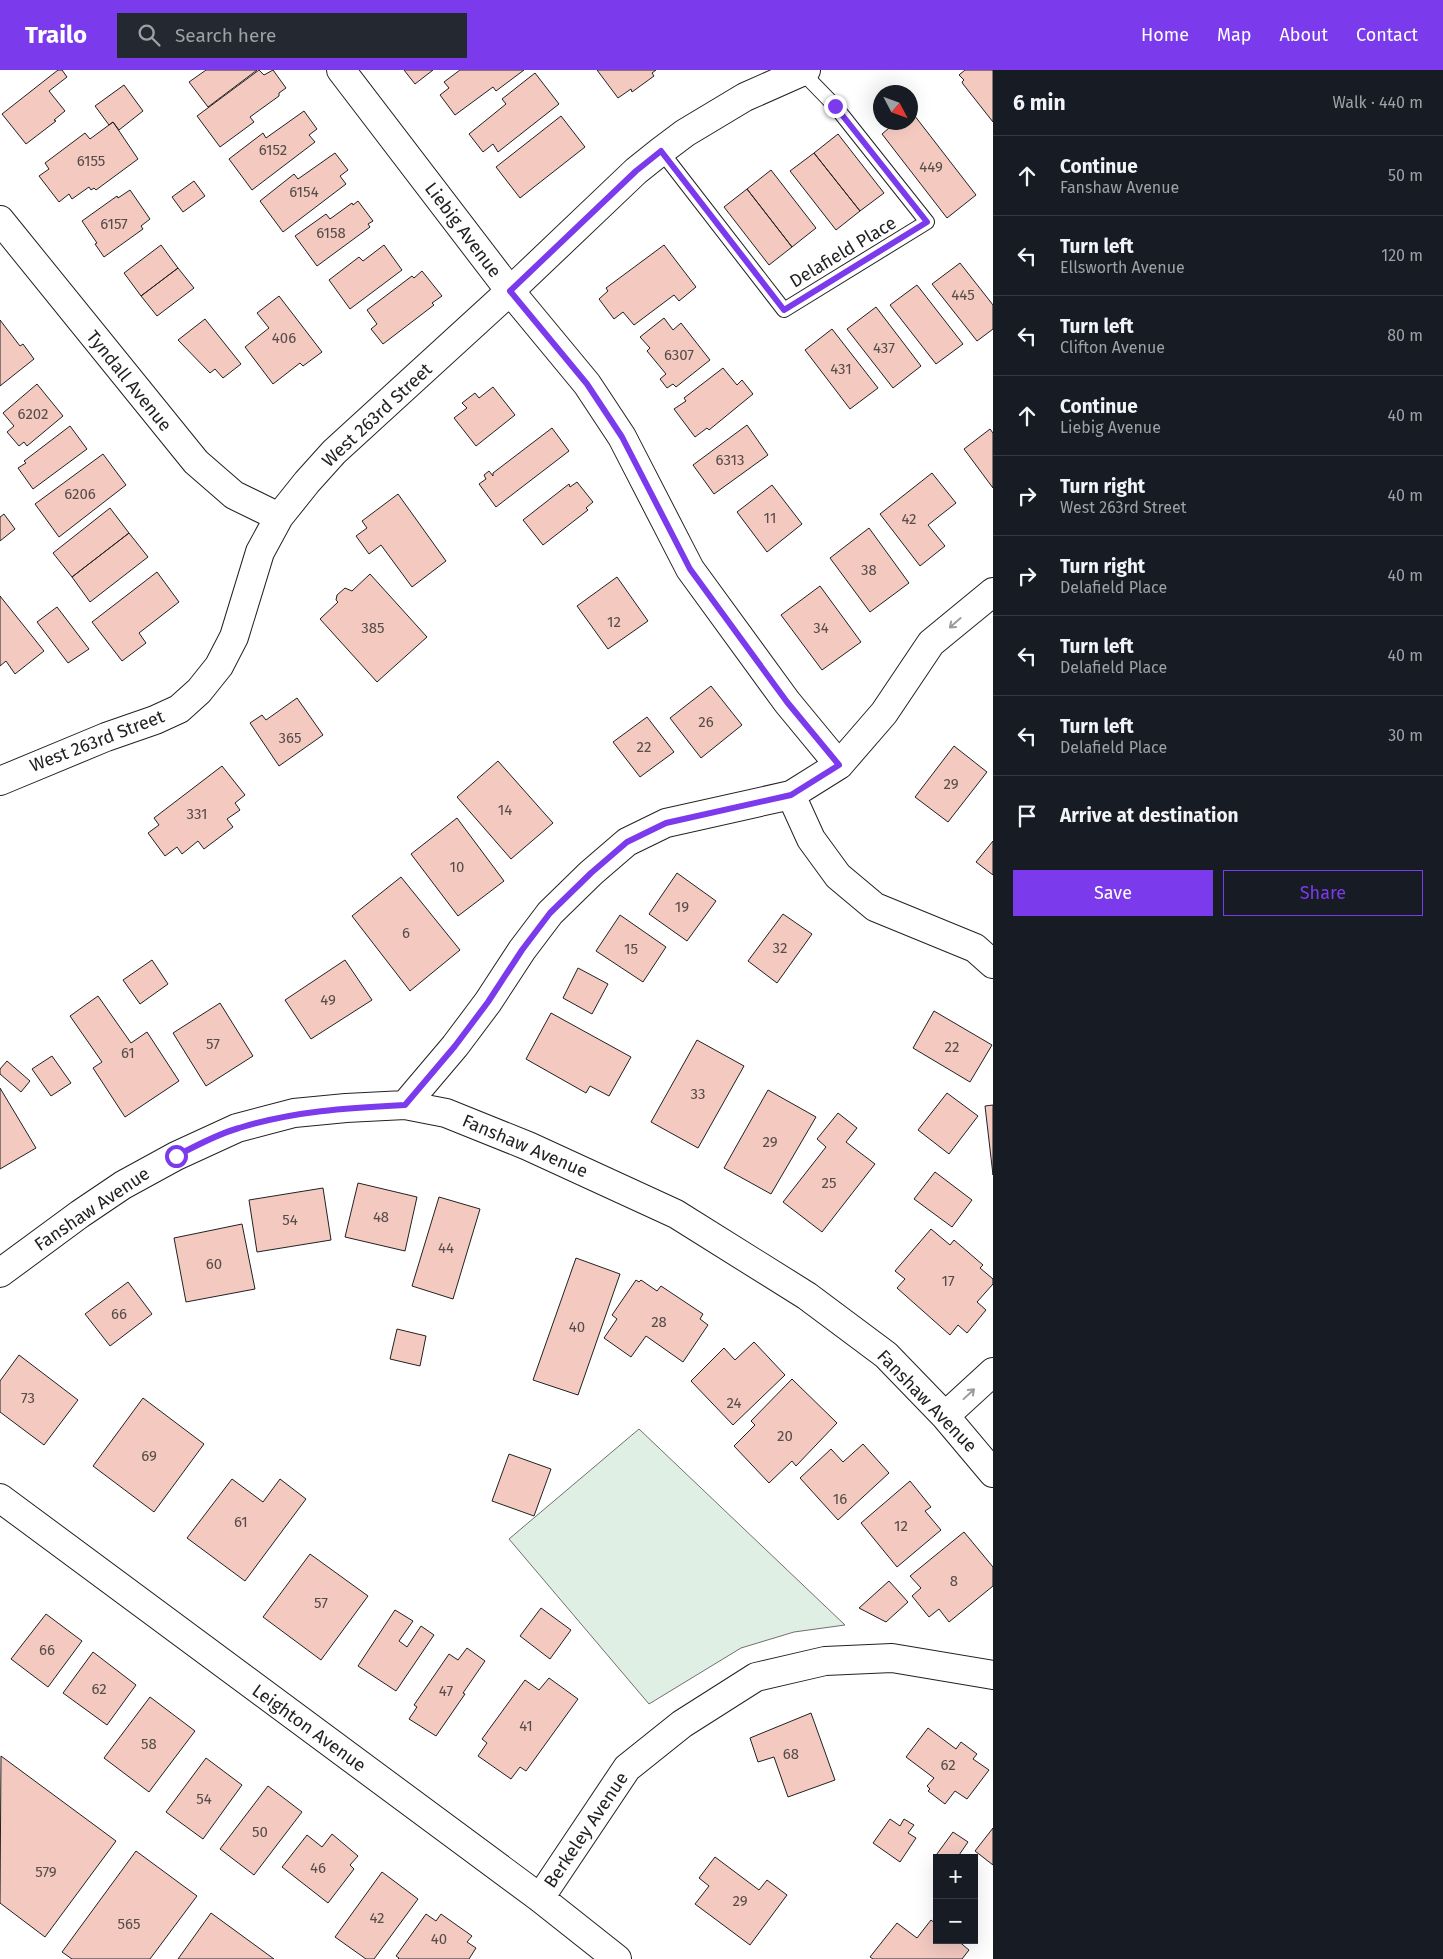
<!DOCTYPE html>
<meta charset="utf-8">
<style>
body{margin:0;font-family:"Fira Sans",sans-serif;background:#242831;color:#f1f3f6}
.controls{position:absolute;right:15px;bottom:15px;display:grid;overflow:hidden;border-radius:0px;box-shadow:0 5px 20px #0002}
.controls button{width:45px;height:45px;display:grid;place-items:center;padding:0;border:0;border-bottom:1px solid #363941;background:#171b24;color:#f1f3f6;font:25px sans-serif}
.compass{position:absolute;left:873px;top:15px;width:45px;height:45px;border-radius:50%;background:#171b24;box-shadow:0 5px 20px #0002;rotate:131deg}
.stop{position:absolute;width:15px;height:15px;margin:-11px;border:4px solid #7c3aed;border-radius:50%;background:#fff}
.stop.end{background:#7c3aed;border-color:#fff;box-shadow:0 1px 5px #0008}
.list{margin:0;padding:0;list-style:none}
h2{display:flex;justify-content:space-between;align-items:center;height:65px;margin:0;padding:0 20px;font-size:21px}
h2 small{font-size:16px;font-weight:400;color:#9ea1a6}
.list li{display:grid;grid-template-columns:32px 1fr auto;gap:15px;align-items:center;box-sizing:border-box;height:80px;padding:0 20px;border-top:1px solid #363941}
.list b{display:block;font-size:19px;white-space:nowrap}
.list p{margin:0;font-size:16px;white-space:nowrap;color:#9ea1a6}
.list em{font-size:16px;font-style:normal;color:#9ea1a6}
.actions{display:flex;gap:10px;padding:15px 20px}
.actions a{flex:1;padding:11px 0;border:1px solid #7c3aed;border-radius:0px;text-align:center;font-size:18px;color:#7c3aed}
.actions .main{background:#7c3aed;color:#fff}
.icon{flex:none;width:28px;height:28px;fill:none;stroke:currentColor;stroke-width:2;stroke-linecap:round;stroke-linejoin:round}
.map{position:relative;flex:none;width:993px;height:1889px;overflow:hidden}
header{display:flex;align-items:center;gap:30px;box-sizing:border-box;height:70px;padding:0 25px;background:#7c3aed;color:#fff}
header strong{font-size:24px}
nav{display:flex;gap:28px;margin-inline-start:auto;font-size:18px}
.search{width:350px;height:45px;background:#242831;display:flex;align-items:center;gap:12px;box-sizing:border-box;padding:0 18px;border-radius:0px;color:#9ea1a6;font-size:19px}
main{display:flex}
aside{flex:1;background:#171b24}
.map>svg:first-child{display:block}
.green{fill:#e0efe3;stroke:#6f6f6f}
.building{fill:#f3c9c0;stroke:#222}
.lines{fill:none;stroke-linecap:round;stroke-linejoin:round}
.service-casing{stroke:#222;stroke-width:16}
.minor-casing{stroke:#222;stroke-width:30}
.service{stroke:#fff;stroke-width:14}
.minor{stroke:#fff;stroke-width:28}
.oneway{stroke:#9c9c9c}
.route{stroke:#7c3aed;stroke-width:6}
.labels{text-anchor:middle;stroke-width:4;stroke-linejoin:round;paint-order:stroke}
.number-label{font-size:15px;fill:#564c4a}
.street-label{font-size:18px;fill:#222;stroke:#fff}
</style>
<header>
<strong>Trailo</strong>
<div class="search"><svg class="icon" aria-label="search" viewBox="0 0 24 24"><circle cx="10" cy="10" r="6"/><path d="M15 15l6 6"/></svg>Search here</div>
<nav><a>Home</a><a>Map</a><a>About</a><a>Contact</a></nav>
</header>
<main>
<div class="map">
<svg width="993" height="1889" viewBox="0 0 993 1889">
<rect width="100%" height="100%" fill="#fff"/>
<!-- green -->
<path class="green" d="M 639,1359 L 845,1555 L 794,1562 L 741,1578 L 649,1634 L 509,1469 Z"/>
<!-- building -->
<path class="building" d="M 58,0 L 62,0 L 67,7 L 49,21 L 65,41 L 54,50 L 56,51 L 26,74 L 2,44 Z
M 206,0 L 257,0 L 208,37 L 189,12 Z
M 259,0 L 264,5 L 273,0 L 286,18 L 279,23 L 279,26 L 250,47 L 254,52 L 220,77 L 197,46 Z
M 404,0 L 433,0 L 415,14 Z
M 460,0 L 524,0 L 496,21 L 493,17 L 455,45 L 440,25 L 449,18 L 444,12 Z
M 597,0 L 656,0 L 652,3 L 654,6 L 632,22 L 631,19 L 618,28 Z
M 965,0 L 993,0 L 993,52 L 963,14 L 962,12 L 964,10 L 959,5 Z
M 535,3 L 559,34 L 498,82 L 493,74 L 483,82 L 469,64 L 506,34 L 502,29 Z
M 124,15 L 143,41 L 119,60 L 113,52 L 109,55 L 95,36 Z
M 304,41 L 317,59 L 309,65 L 315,72 L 252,120 L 229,89 L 263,63 L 266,68 Z
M 911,41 L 976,125 L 947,148 L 882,64 L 896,52 L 911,52 Z
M 561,46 L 585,77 L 520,128 L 496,97 Z
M 113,52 L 138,89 L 96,120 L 94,118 L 91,120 L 89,117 L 72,129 L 69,124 L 59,132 L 39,106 L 49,99 L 45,93 L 85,63 L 90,69 Z
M 838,64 L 884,123 L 860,141 L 814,83 Z
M 335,83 L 348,100 L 340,106 L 346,114 L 283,162 L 260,131 L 294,104 L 298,109 Z
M 814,83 L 860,141 L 836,160 L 790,101 Z
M 771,100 L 816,158 L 792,177 L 747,119 Z
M 194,111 L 205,126 L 183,142 L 172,127 Z
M 747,119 L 792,177 L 769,195 L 724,137 Z
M 130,120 L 150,149 L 141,156 L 143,159 L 104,187 L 95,174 L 97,173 L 82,151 L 117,126 L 118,128 Z
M 358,131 L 373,151 L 368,154 L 370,157 L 317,196 L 295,166 L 326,144 L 330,149 L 352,133 L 353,135 Z
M 161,175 L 178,198 L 141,226 L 124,203 Z
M 384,175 L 402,200 L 350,239 L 329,210 L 359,187 L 363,191 Z
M 664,175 L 696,217 L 679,231 L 674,225 L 634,255 L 623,242 L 614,249 L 599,229 L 608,221 L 606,218 Z
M 960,193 L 993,235 L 993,259 L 977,271 L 932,214 Z
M 178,198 L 194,218 L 157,246 L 141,226 Z
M 422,201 L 442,226 L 432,233 L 434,235 L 383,274 L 371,259 L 377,254 L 367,240 L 412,206 L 414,208 Z
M 917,215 L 963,274 L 936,294 L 890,235 Z
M 279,226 L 322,282 L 303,296 L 300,293 L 273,314 L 245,277 L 269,258 L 257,243 Z
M 876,237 L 921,296 L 893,318 L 847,259 Z
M 664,248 L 673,260 L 681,253 L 710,290 L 676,317 L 673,314 L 667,318 L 660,309 L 666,304 L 647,281 L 650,278 L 640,267 Z
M 205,249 L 241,294 L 223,308 L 215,299 L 210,303 L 178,270 Z
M 0,250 L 20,276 L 23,274 L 34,289 L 0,316 Z
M 832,259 L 878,318 L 850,339 L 805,280 Z
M 723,298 L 737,315 L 742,310 L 753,324 L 709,360 L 707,358 L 695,367 L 674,339 L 686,331 L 684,328 Z
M 37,314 L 63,346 L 27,376 L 24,372 L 19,376 L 7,362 L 14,356 L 3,343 Z
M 493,317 L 515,345 L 476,376 L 454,348 L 467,338 L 462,333 L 475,323 L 479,328 Z
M 747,355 L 768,385 L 714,424 L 693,395 Z
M 70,356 L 87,379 L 33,419 L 18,398 L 26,393 L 24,391 Z
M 552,358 L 569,381 L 496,437 L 479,414 L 486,409 L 484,405 L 489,401 L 493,406 L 493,403 Z
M 990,359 L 993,363 L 993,418 L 964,379 Z
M 103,384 L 126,415 L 59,467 L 35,434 Z
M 932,403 L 956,433 L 928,455 L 945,476 L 920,496 L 880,444 Z
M 577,412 L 593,432 L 586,438 L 588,440 L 543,475 L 523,450 L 569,414 L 570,417 Z
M 772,415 L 802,454 L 767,482 L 737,442 Z
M 398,424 L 446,491 L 412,517 L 381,475 L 369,484 L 356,466 L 367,458 L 362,451 Z
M 110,438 L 129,463 L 72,507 L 53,483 Z
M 4,444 L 15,459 L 0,471 L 0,447 Z
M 869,458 L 909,513 L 870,542 L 830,488 Z
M 129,463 L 148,487 L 90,532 L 72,507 Z
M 157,502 L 179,532 L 139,563 L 146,573 L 122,591 L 92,552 Z
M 370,504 L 427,567 L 377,612 L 320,549 L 338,532 L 336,530 L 337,525 L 345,518 L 352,521 Z
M 617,507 L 648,551 L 608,579 L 577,536 Z
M 820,516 L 861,572 L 822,600 L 781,545 Z
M 0,526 L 44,581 L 15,604 L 6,591 L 0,596 Z
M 57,537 L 89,579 L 68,593 L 37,552 Z
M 711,616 L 742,655 L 701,688 L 670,648 Z
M 297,628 L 323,665 L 279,696 L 250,653 L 262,645 L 266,650 Z
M 647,647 L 674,682 L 640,707 L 613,672 Z
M 954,676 L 987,702 L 948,752 L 915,727 Z
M 498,691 L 553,753 L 511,789 L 457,727 Z
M 222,696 L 245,725 L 235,733 L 240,740 L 227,749 L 233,757 L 204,779 L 198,771 L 182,784 L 177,777 L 165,786 L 148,763 L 159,755 L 154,748 Z
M 457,748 L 504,811 L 458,846 L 411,784 Z
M 993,771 L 993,805 L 976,792 Z
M 677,803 L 716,831 L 687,871 L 649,844 Z
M 401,807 L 460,880 L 410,921 L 352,846 Z
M 783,844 L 812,864 L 777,913 L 748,891 Z
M 620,845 L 666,877 L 643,912 L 596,881 Z
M 152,890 L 168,914 L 140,934 L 123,910 Z
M 345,890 L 372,930 L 311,969 L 285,930 Z
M 578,898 L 608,914 L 592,944 L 563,928 Z
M 98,926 L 131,973 L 147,962 L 179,1011 L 125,1047 L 93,998 L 102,992 L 70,946 Z
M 220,933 L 253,986 L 206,1016 L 173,963 Z
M 934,941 L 992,975 L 970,1012 L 913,978 Z
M 551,943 L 631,987 L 609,1026 L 590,1016 L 586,1023 L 526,989 Z
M 697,970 L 744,996 L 698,1078 L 651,1052 Z
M 52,986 L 71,1013 L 51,1026 L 32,999 Z
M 7,991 L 30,1011 L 21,1022 L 0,1004 L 0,999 Z
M 0,1018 L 36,1078 L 0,1099 Z
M 768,1020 L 816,1047 L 771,1124 L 724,1098 Z
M 947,1023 L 978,1046 L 949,1084 L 918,1060 Z
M 993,1035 L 993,1105 L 985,1036 Z
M 838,1043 L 857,1058 L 846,1072 L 875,1094 L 822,1162 L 783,1132 L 826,1077 L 817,1069 Z
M 935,1102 L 972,1130 L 952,1157 L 914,1129 Z
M 358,1113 L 417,1127 L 405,1181 L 345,1167 Z
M 323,1118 L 331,1170 L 257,1182 L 249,1130 Z
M 439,1127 L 480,1139 L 453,1229 L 412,1216 Z
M 242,1154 L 255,1219 L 186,1232 L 174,1168 Z
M 931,1159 L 950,1175 L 954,1170 L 983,1195 L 980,1198 L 993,1209 L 993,1214 L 977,1232 L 986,1240 L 967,1263 L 958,1255 L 950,1265 L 897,1218 L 905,1209 L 895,1201 Z
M 576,1188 L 620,1204 L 578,1325 L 533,1310 Z
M 636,1210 L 639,1212 L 641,1210 L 657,1221 L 661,1216 L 703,1244 L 700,1249 L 708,1255 L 683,1292 L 646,1266 L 631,1287 L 604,1268 L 617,1249 L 612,1245 Z
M 128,1212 L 152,1244 L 110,1276 L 85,1244 Z
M 397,1259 L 426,1266 L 420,1296 L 390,1289 Z
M 754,1272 L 785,1305 L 733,1355 L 691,1311 L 724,1278 L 735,1290 Z
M 19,1285 L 78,1330 L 44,1375 L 0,1342 L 0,1311 Z
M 792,1309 L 837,1353 L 796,1396 L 792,1391 L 769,1413 L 734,1376 L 755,1355 L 751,1351 Z
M 143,1328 L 204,1374 L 154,1442 L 93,1396 Z
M 863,1374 L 889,1403 L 838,1450 L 800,1408 L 831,1379 L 843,1392 Z
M 509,1384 L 551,1399 L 534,1446 L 492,1431 Z
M 232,1409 L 263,1432 L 280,1409 L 306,1429 L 245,1511 L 187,1468 Z
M 910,1411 L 931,1437 L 925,1441 L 941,1460 L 897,1497 L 861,1453 Z
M 964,1462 L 993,1497 L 993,1516 L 949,1552 L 939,1539 L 929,1547 L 912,1526 L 921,1518 L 910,1506 Z
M 310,1484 L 368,1526 L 321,1590 L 263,1547 Z
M 889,1511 L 908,1532 L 886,1552 L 859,1538 Z
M 541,1538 L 571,1560 L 550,1589 L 520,1566 Z
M 395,1540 L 413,1551 L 399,1571 L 407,1577 L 421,1556 L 434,1565 L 396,1621 L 358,1596 Z
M 46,1544 L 82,1571 L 48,1617 L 11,1589 Z
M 467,1578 L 485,1591 L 463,1623 L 465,1624 L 436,1666 L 409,1649 L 417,1637 L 414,1635 L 449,1584 L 458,1590 Z
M 93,1582 L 136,1615 L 107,1655 L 63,1623 Z
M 549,1608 L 578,1629 L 526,1701 L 520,1697 L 511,1709 L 478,1686 L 487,1673 L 482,1669 L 525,1610 L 539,1620 Z
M 150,1627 L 195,1661 L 149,1722 L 104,1688 Z
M 811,1643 L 835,1710 L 788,1727 L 774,1687 L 758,1692 L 750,1668 Z
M 928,1658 L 956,1679 L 961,1672 L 977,1684 L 973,1689 L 989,1700 L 967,1729 L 955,1721 L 945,1734 L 928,1721 L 930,1719 L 927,1716 L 934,1708 L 906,1687 Z
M 1,1686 L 116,1771 L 45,1867 L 0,1833 Z
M 206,1688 L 242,1715 L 203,1769 L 166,1742 Z
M 268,1716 L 302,1742 L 254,1805 L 220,1779 Z
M 890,1749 L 900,1756 L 904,1749 L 914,1755 L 908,1763 L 916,1768 L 900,1792 L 873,1773 Z
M 993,1758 L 993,1795 L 975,1781 Z
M 953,1762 L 968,1772 L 957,1788 L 937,1788 L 937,1790 L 934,1788 Z
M 332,1764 L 358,1786 L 350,1795 L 354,1799 L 328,1833 L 282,1797 L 307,1765 L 322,1777 Z
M 136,1781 L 197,1826 L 150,1889 L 72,1889 L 62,1882 Z
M 715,1787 L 759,1820 L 767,1810 L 787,1825 L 750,1875 L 695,1834 L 709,1816 L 699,1808 Z
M 382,1802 L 418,1829 L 374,1889 L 366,1889 L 335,1867 Z
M 211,1843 L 274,1889 L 178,1889 Z
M 426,1844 L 436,1851 L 441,1844 L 472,1866 L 467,1872 L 476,1878 L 469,1889 L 398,1889 L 399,1888 L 396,1886 Z
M 931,1850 L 937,1855 L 937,1870 L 957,1870 L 969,1880 L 962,1889 L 873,1889 L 870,1887 L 897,1853 L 917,1868 Z"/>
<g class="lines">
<defs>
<path id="service" d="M 661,81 L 784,240 L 927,152 L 835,36 L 802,2"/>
<path id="minor" d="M 341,0 L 510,221 L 587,314 L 622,367 L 690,499 L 787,632 L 839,695
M 0,150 L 196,392 L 234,425 L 279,447
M 0,711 L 106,667 L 155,650 L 179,639 L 199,621 L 219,596 L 234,567 L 260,482 L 279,447 L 307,412 L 334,382 L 510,221 L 636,101 L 661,81 L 685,63 L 745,27 L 806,0
M 791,725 L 811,769 L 838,806 L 875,837 L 975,878 L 993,894
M 405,1035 L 455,976 L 488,932 L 522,880 L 550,843 L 591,803 L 627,772 L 666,753 L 791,725 L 839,695 L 884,643 L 931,573 L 993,522
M 0,1203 L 80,1144 L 123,1115 L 176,1086 L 237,1058 L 294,1043 L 346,1038 L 405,1035 L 446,1043 L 528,1076 L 676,1144 L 807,1226 L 886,1285 L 945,1346 L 993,1403
M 945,1346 L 993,1302
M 0,1428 L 540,1828 L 617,1889
M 540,1828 L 627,1698 L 682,1654 L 756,1607 L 825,1591 L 892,1588 L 993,1605"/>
</defs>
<!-- service casing -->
<use href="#service" class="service-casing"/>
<!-- minor casing -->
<use href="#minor" class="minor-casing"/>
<!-- service -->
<use href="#service" class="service"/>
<!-- minor -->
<use href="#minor" class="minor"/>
</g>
<!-- one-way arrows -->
<defs><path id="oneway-shaft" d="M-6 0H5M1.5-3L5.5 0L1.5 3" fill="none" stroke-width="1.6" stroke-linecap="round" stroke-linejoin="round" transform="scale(1.25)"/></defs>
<g class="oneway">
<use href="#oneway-shaft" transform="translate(955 553) rotate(139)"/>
<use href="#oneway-shaft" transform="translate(969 1324) rotate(-43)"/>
</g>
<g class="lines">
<!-- route -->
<path class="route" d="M 176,1086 C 196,1076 217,1064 239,1058 C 294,1041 347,1038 405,1035 L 455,976 L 488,932 L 522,880 L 550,843 L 591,803 L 627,772 L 666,753 L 791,725 L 839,695 L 787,632 L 690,499 L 622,367 L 587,314 L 510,221 L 636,101 L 661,81 L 784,240 L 927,152 L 835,36"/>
</g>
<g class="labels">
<!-- number labels -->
<g class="number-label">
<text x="273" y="85">6152</text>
<text x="91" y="96">6155</text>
<text x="931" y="102">449</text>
<text x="304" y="127">6154</text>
<text x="114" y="159">6157</text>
<text x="331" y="168">6158</text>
<text x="963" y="230">445</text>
<text x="284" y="273">406</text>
<text x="884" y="283">437</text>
<text x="679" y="290">6307</text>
<text x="841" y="304">431</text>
<text x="33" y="349">6202</text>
<text x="730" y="395">6313</text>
<text x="80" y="429">6206</text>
<text x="770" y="453">11</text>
<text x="909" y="454">42</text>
<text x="869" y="505">38</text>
<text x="614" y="557">12</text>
<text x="373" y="563">385</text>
<text x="821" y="563">34</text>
<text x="706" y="657">26</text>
<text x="290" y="673">365</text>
<text x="644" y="682">22</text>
<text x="951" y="719">29</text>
<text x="505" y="745">14</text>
<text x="197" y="749">331</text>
<text x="457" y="802">10</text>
<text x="682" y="842">19</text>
<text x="406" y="868">6</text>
<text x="780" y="883">32</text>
<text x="631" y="884">15</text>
<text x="328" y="935">49</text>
<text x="213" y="979">57</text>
<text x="952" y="982">22</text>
<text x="128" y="988">61</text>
<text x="698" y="1029">33</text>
<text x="770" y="1077">29</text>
<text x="829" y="1118">25</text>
<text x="381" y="1152">48</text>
<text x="290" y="1155">54</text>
<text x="446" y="1183">44</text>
<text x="214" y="1199">60</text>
<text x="948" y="1216">17</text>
<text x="119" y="1249">66</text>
<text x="659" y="1257">28</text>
<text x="577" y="1262">40</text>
<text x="28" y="1333">73</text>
<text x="734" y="1338">24</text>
<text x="785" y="1371">20</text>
<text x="149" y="1391">69</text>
<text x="840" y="1434">16</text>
<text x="241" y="1457">61</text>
<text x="901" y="1461">12</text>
<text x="954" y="1516">8</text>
<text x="321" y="1538">57</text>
<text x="47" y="1585">66</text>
<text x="99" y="1624">62</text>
<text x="446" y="1626">47</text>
<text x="526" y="1661">41</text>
<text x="149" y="1679">58</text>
<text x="791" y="1689">68</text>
<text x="948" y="1700">62</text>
<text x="204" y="1734">54</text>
<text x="260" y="1767">50</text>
<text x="318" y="1803">46</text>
<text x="46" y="1807">579</text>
<text x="740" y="1836">29</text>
<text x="377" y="1853">42</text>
<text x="129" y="1859">565</text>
<text x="439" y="1874">40</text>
</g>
<!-- street labels -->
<g class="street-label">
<text transform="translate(463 160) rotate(53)" y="6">Liebig Avenue</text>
<text transform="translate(843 182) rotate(-31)" y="6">Delafield Place</text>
<text transform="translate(129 311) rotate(51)" y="6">Tyndall Avenue</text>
<text transform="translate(377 345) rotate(-43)" y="6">West 263rd Street</text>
<text transform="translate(97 671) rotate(-21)" y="6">West 263rd Street</text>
<text transform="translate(525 1076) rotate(23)" y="6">Fanshaw Avenue</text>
<text transform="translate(92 1139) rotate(-34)" y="6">Fanshaw Avenue</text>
<text transform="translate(927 1331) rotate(46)" y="6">Fanshaw Avenue</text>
<text transform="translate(309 1658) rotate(36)" y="6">Leighton Avenue</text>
<text transform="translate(586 1760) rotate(-56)" y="6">Berkeley Avenue</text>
</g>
</g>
</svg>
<div class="controls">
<button>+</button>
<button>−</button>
</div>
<svg class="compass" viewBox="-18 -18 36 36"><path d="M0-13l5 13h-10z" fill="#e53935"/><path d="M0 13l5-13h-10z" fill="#9ea1a6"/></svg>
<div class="stop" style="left:176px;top:1086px"></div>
<div class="stop end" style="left:835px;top:36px"></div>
</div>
<aside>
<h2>6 min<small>Walk · 440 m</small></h2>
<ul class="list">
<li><svg class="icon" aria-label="ahead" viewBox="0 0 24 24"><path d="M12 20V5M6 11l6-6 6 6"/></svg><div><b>Continue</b><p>Fanshaw Avenue</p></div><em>50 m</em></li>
<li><svg class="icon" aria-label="left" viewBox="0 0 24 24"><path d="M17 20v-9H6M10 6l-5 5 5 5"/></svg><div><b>Turn left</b><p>Ellsworth Avenue</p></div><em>120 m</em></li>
<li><svg class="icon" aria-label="left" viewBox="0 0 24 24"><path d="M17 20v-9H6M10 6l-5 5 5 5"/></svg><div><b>Turn left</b><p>Clifton Avenue</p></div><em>80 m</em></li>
<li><svg class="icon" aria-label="ahead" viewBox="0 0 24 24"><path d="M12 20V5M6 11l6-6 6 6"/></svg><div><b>Continue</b><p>Liebig Avenue</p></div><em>40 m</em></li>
<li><svg class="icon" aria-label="right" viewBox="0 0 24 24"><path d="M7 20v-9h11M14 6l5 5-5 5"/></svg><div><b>Turn right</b><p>West 263rd Street</p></div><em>40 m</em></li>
<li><svg class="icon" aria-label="right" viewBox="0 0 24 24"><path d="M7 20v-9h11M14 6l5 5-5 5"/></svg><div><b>Turn right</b><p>Delafield Place</p></div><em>40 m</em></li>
<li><svg class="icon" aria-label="left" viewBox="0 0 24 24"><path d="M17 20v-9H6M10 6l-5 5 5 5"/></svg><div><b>Turn left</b><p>Delafield Place</p></div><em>40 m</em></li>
<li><svg class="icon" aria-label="left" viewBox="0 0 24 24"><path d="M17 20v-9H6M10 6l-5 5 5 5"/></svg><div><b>Turn left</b><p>Delafield Place</p></div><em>30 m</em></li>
<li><svg class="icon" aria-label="arrive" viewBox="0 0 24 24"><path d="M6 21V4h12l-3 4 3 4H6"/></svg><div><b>Arrive at destination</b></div></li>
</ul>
<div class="actions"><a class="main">Save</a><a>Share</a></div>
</aside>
</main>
